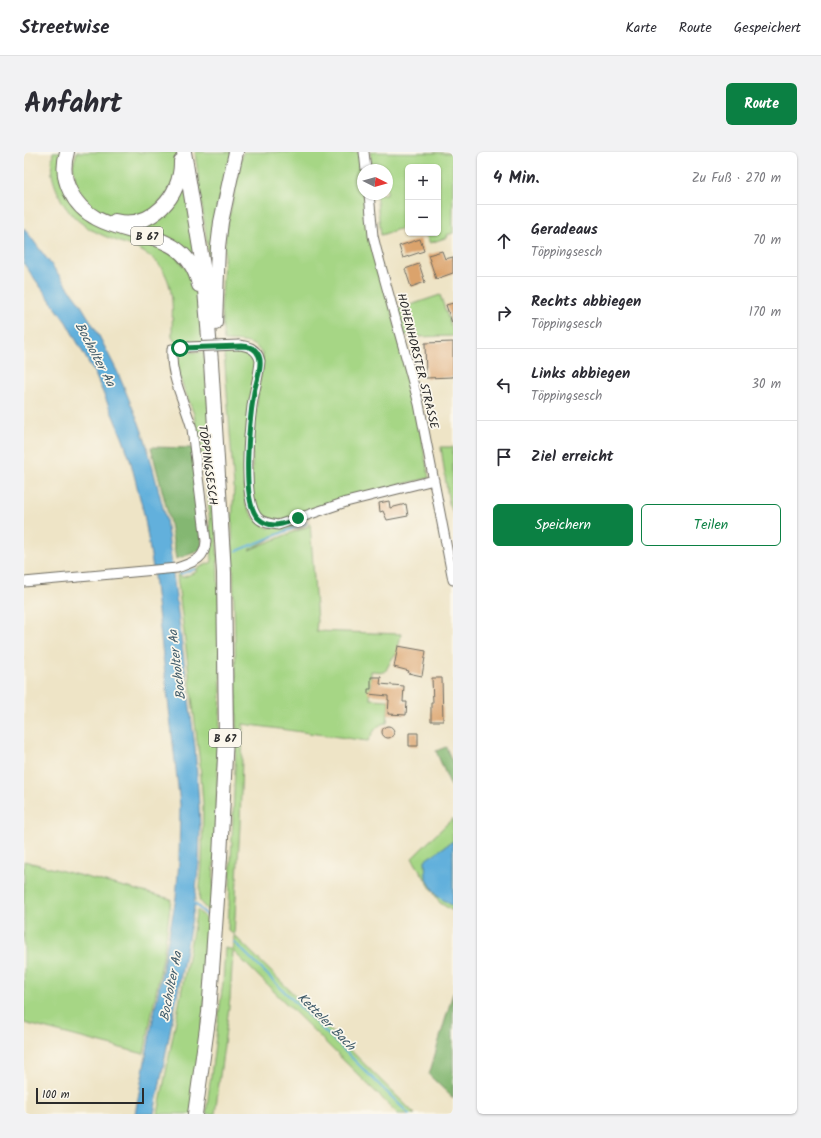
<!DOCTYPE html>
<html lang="de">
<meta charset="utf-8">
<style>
body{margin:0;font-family:Kalam,sans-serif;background:#f2f2f3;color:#2b2b33}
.controls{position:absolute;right:12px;top:12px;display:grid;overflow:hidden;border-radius:6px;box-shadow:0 1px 3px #0004}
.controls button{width:36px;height:36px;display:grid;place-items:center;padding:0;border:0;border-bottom:1px solid #e1e1e2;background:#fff;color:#2b2b33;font:20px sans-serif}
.compass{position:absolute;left:333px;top:12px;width:36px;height:36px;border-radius:50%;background:#fff;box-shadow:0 1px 3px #0004;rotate:95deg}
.scale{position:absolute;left:12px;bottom:10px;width:108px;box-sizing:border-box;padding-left:4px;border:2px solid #2b2b2b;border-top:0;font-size:11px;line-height:14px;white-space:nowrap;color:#2b2b2b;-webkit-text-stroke:3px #fbf7ec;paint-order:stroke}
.stop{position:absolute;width:12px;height:12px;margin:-9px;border:3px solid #0b8043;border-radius:50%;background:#fff}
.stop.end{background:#0b8043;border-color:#fff;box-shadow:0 1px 4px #0008}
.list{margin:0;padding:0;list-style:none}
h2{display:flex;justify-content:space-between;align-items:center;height:52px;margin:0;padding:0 16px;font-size:17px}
h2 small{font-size:13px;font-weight:400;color:#7c7c81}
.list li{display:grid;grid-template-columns:26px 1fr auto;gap:12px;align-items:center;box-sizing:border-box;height:72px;padding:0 16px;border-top:1px solid #e1e1e2}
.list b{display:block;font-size:15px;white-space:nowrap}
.list p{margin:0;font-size:13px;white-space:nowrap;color:#7c7c81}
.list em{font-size:13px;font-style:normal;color:#7c7c81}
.actions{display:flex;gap:8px;padding:12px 16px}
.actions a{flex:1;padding:9px 0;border:1px solid #0b8043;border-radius:6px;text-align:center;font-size:14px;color:#0b8043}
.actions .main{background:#0b8043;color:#fff}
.icon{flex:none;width:22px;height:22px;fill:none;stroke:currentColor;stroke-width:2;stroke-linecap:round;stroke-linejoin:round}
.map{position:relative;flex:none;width:429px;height:962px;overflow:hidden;border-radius:6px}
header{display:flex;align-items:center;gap:24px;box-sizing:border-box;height:56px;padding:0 20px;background:#fff;border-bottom:1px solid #e1e1e2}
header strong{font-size:19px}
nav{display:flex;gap:22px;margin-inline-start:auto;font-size:14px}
.intro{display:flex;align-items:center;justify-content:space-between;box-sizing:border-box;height:96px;padding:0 24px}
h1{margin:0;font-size:28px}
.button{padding:10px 18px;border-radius:6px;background:#0b8043;color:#fff;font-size:14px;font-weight:700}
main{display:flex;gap:24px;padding:0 24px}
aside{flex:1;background:#fff;border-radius:6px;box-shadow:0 1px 3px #0004}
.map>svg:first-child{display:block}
.green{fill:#a6d685;stroke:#688058}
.forest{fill:#84b772;stroke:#58714e}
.water{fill:#62b0dc;stroke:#466e84}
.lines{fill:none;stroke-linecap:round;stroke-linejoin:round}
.stream{stroke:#62b0dc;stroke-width:2}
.building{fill:#dba36c}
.minor-casing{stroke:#6f6c61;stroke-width:11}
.trunk-casing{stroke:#6f6c61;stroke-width:16}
.minor{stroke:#fff;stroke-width:9}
.trunk{stroke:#fff;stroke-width:14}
.minor-bridge-casing{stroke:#6f6c61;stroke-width:11;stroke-linecap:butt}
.minor-bridge{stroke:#fff;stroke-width:9}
.route{stroke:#0b8043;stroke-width:5}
.labels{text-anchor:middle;stroke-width:3.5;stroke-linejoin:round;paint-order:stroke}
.shield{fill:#fbf7ec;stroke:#696865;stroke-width:1}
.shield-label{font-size:11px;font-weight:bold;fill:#2b2b2b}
.street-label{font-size:12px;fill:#2b2b2b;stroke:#fbf7ec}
.water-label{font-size:13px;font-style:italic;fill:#3e5a69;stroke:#fbf7ec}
</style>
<header>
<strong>Streetwise</strong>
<nav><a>Karte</a><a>Route</a><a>Gespeichert</a></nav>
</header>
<div class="intro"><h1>Anfahrt</h1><a class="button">Route</a></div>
<main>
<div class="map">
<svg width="429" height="962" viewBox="0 0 429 962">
<rect width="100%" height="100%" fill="#fbf7ec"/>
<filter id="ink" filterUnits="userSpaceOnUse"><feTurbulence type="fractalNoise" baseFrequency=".025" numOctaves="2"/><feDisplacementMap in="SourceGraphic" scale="8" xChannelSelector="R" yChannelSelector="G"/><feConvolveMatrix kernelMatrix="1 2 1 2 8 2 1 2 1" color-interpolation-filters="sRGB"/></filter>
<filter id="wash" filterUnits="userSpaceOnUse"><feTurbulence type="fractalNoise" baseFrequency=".012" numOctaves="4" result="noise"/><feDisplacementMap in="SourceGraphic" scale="16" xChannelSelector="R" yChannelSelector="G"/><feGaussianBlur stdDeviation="0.9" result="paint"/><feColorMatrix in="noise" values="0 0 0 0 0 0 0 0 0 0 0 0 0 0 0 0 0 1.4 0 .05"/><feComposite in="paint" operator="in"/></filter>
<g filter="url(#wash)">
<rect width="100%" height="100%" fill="#eee4c6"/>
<!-- green -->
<path class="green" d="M 29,0 L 38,0 L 49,52 L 143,94 L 171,128 L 180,191 L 163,190 L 162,192 L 151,190 L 148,185 C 148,164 151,139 140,120 C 126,95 97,93 74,81 C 56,73 41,59 34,41 C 27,24 26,18 29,0 Z
M 53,0 L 153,0 L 153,20 L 148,37 L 126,60 L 92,68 L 78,63 L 64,51 L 53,35 L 49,13 Z
M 171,0 L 209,0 L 187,122 Z
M 219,0 L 335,0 L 339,31 L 339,42 L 340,42 L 343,64 L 389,240 L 405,326 C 366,335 326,343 288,357 C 279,360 260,370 251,368 C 242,366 233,360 230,352 C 227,341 228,329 228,319 C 228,280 234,242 239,204 C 231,187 216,190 200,189 L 197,157 L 202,77 C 209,52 212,25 219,0 Z
M 346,0 L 429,1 L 429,81 L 423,83 L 424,85 L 406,91 L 401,81 L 414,81 L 414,15 L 384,15 L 384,74 L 357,83 L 352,42 L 363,42 L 363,18 L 348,18 Z
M 159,22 L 176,124 L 117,78 L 113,72 L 123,69 Z
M 416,143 L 429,180 L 429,184 L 388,185 L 379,182 L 372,158 Z
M 222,197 L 230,202 L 233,211 L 222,297 L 220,341 L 222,354 L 231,367 L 244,376 L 281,368 L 225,398 L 284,374 L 286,370 L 293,470 L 292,479 L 377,482 L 373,502 L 369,505 L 361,520 L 347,519 L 346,547 L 365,548 L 363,571 C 353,571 349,581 344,589 L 219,572 L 216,673 L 210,783 L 391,962 L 374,962 L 209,799 L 206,847 L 191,962 L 182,962 L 199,830 L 201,796 L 209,798 L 210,783 L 204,778 L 213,571 L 208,372 L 210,335 L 200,199 Z
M 160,200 L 180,200 L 192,347 L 197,542 L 188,763 L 176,750 L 175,747 L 178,713 L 179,652 L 176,612 L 153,423 L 156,423 L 157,425 L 160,425 L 174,419 L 172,417 L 188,410 L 184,347 L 170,262 L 153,219 L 154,205 Z
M 417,295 L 429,295 L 429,360 L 425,353 Z
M 429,666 L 429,759 L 416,751 L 388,706 Z
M 0,709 L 147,747 L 140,800 L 120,902 L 0,871 Z
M 173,758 L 186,770 L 187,792 L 169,962 L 134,962 Z"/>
<!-- forest -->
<path class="forest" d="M 127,295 L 168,296 L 178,393 L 175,399 L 152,407 L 145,366 Z
M 422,595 L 429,612 L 429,639 L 412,599 Z
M 429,841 L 429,946 L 405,923 Z"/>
<!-- water -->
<path class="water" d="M 0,76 L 55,150 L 72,178 L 93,219 L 115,271 L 123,294 L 142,367 L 171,595 L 175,653 L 176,678 L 175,710 L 170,756 L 130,962 L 111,962 L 152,746 L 155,709 L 156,653 L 129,416 L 120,362 L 106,307 L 98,285 L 71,222 L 42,170 L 0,112 Z
M 429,689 L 429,754 L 413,744 L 402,726 L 401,708 Z"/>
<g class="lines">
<!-- stream -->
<path class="stream" d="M 213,399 L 282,371
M 156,422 L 171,417
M 169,750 L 184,764
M 210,790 L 385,962"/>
</g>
<g id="blocks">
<!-- building -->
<path class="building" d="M 396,87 L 400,99 L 379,106 L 375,94 Z
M 418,99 L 421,107 L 429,105 L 429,121 L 412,127 L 404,103 Z
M 395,112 L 401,130 L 387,135 L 381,117 Z
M 429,151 L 429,171 L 428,171 L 422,153 Z
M 429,190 L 429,225 L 402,226 L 401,191 Z
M 365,349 L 366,356 L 382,352 L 384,364 L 363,368 L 359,359 L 356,360 L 355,351 Z
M 374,494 L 402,499 L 398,524 L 384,521 L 385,519 L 370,515 Z
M 347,525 L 357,525 L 356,532 L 380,534 L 379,550 L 383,550 L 382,563 L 364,562 L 365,548 L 364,548 L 364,544 L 344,542 L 344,537 L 347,537 Z
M 408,526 L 418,526 L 419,569 L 407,569 L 407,551 L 409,551 Z
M358 580a6 6 0 1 1 12 0a6 6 0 1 1-12 0Z
M 385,581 L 394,581 L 394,594 L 385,594 Z"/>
</g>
</g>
<g filter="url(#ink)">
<use href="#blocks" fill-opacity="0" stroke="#6f6c61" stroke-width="1"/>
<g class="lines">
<defs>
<path id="minor" d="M 340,0 L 342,18
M 345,42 L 349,84 L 353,100 L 395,252 L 429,428
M 215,193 C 226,194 234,198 236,209 C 235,224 230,239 228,254 C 225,278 218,348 234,366 C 239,371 247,372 254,373 L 322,350 L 410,328
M 0,430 L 153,416 C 169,410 181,408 182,389 L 168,277 C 161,250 146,226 148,197 L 164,195"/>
<path id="trunk" d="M 43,0 C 39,13 40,27 46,39 C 73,96 160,63 175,133
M 160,0 L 179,114 L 187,210 L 200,421 L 202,584 L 196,705 L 185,861 L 171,962
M 91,69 C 127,78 158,44 157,9
M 191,171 L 194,95 L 197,70 L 212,0"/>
</defs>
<!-- minor casing -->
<use href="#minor" class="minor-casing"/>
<!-- trunk casing -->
<use href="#trunk" class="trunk-casing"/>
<!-- minor -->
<use href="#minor" class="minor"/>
<!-- trunk -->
<use href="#trunk" class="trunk"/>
<defs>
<path id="minor-bridge" d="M 164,195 L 215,193"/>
</defs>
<!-- minor-bridge casing -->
<use href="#minor-bridge" class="minor-bridge-casing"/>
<!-- minor-bridge -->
<use href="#minor-bridge" class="minor-bridge"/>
</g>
</g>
<g class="lines" filter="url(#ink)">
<!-- route -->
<path class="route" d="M 156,196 L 218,194 C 225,194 232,196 235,204 C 239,214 232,230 230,240 C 226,265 216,348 234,366 C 246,378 261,372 274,366"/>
</g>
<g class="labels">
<!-- shield labels -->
<g class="shield">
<rect x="107" y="75" width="32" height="18" rx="3"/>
<rect x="185" y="577" width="32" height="18" rx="3"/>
</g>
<g class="shield-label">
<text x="123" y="88">B 67</text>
<text x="201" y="590">B 67</text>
</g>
<!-- street labels -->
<g class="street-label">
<text transform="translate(394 209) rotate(76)" y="4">HOHENHORSTER STRASSE</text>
<text transform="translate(184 313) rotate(82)" y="4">TÖPPINGSESCH</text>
</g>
<!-- water labels -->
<g class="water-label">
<text transform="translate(72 202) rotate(62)" y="5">Bocholter Aa</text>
<text transform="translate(152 513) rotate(-97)" y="5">Bocholter Aa</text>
<text transform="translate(146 834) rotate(-79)" y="5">Bocholter Aa</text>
<text transform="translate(303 869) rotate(45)" y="5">Ketteler Bach</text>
</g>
</g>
</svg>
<div class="controls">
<button>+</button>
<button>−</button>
</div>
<svg class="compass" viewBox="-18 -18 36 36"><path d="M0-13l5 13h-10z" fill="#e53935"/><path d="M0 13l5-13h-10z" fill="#7c7c81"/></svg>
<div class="scale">100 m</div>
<div class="stop" style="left:156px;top:196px"></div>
<div class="stop end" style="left:274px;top:366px"></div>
</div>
<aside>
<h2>4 Min.<small>Zu Fuß · 270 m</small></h2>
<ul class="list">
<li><svg class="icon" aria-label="ahead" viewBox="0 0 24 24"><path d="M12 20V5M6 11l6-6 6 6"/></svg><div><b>Geradeaus</b><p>Töppingsesch</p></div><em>70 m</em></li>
<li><svg class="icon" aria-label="right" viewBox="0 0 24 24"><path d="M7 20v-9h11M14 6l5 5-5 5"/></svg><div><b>Rechts abbiegen</b><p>Töppingsesch</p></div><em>170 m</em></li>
<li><svg class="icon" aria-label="left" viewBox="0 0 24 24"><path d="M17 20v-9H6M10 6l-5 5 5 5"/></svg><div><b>Links abbiegen</b><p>Töppingsesch</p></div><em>30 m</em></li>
<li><svg class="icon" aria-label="arrive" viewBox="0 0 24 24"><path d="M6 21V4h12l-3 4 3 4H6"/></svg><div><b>Ziel erreicht</b></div></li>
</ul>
<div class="actions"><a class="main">Speichern</a><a>Teilen</a></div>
</aside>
</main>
